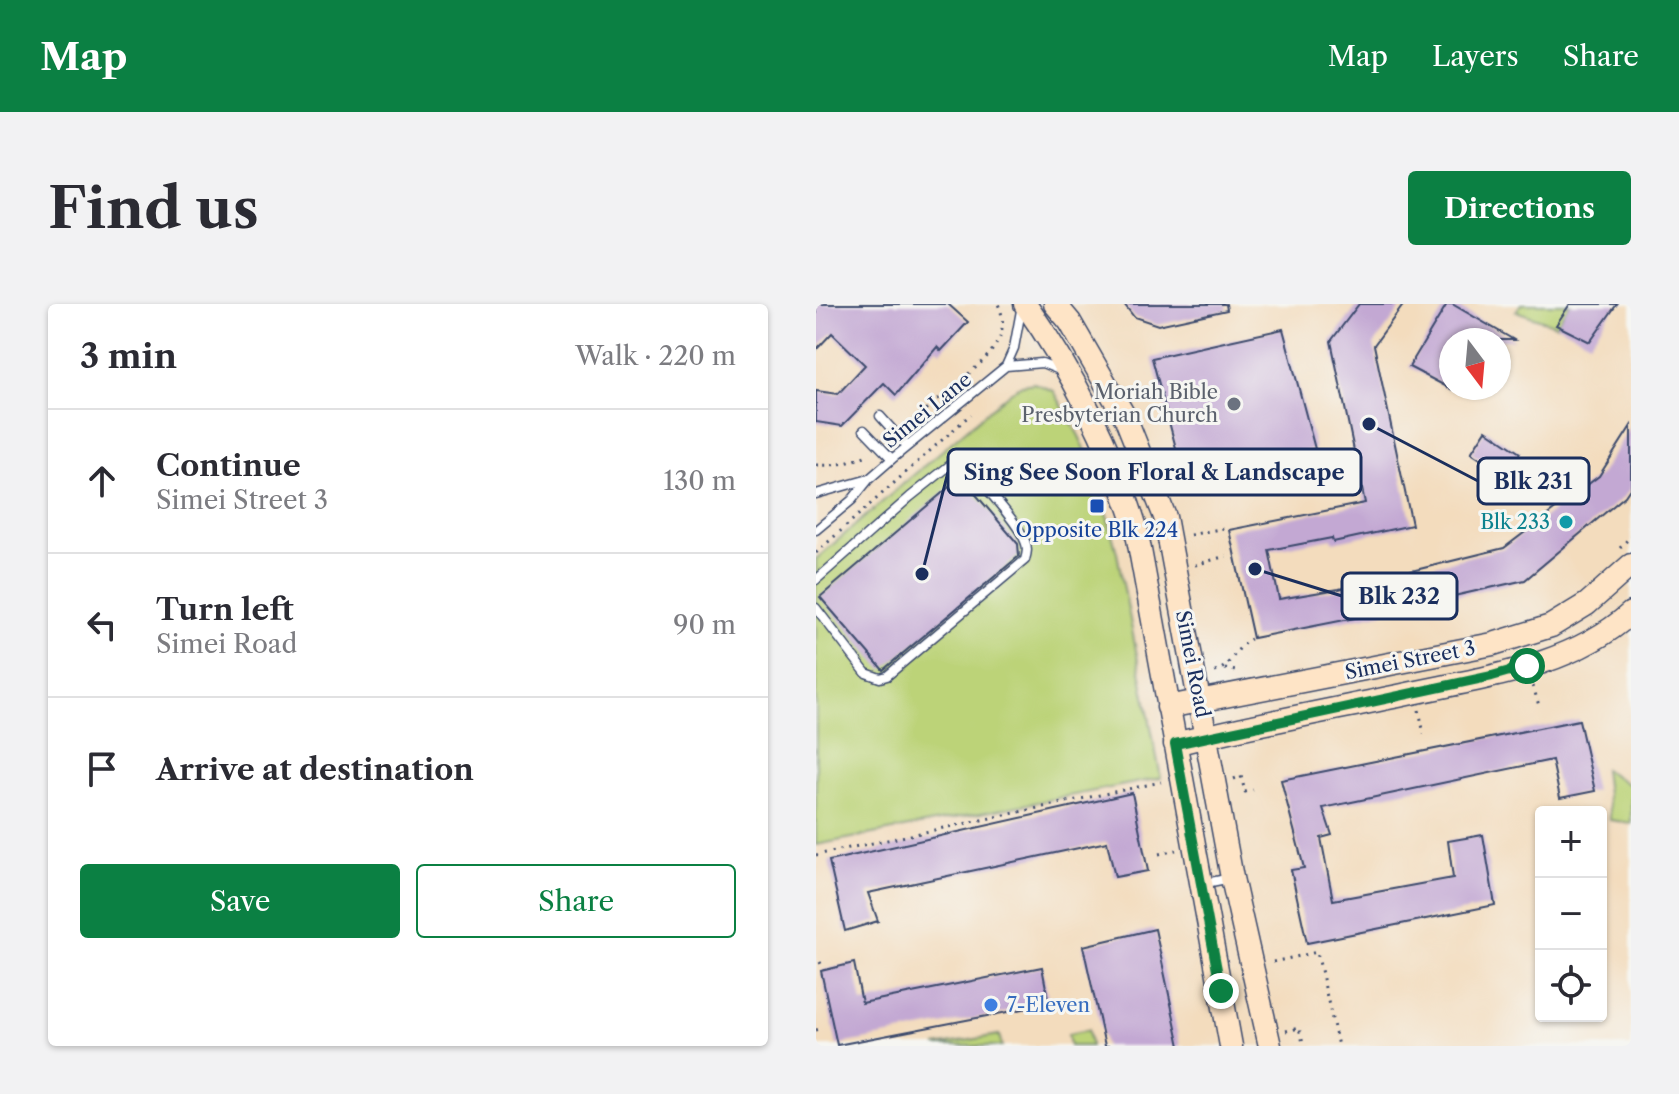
<!DOCTYPE html>
<meta charset="utf-8">
<style>
body{margin:0;font-family:"Libre Caslon Text",serif;background:#f2f2f3;color:#2b2b33}
.controls{position:absolute;right:24px;bottom:24px;display:grid;overflow:hidden;border-radius:8px;box-shadow:0 2px 6px #0004}
.controls button{width:72px;height:72px;display:grid;place-items:center;padding:0;border:0;border-bottom:2px solid #e1e1e2;background:#fff;color:#2b2b33;font:40px sans-serif}
.compass{position:absolute;left:623px;top:24px;width:72px;height:72px;border-radius:50%;background:#fff;box-shadow:0 2px 6px #0004;rotate:164deg}
.stop{position:absolute;width:24px;height:24px;margin:-18px;border:6px solid #0b8043;border-radius:50%;background:#fff}
.stop.end{background:#0b8043;border-color:#fff;box-shadow:0 2px 8px #0008}
.list{margin:0;padding:0;list-style:none}
h2{display:flex;justify-content:space-between;align-items:center;height:104px;margin:0;padding:0 32px;font-size:34px}
h2 small{font-size:26px;font-weight:400;color:#7c7c81}
.list li{display:grid;grid-template-columns:52px 1fr auto;gap:24px;align-items:center;box-sizing:border-box;height:144px;padding:0 32px;border-top:2px solid #e1e1e2}
.list b{display:block;font-size:30px;white-space:nowrap}
.list p{margin:0;font-size:26px;white-space:nowrap;color:#7c7c81}
.list em{font-size:26px;font-style:normal;color:#7c7c81}
.actions{display:flex;gap:16px;padding:24px 32px}
.actions a{flex:1;padding:18px 0;border:2px solid #0b8043;border-radius:8px;text-align:center;font-size:28px;color:#0b8043}
.actions .main{background:#0b8043;color:#fff}
.icon{flex:none;width:44px;height:44px;fill:none;stroke:currentColor;stroke-width:2;stroke-linecap:round;stroke-linejoin:round}
.map{position:relative;flex:none;width:815px;height:742px;overflow:hidden;border-radius:8px}
header{display:flex;align-items:center;gap:48px;box-sizing:border-box;height:112px;padding:0 40px;background:#0b8043;color:#fff}
header strong{font-size:38px}
nav{display:flex;gap:44px;margin-inline-start:auto;font-size:28px}
.intro{display:flex;align-items:center;justify-content:space-between;box-sizing:border-box;height:192px;padding:0 48px}
h1{margin:0;font-size:56px}
.button{padding:20px 36px;border-radius:8px;background:#0b8043;color:#fff;font-size:28px;font-weight:700}
main{display:flex;gap:48px;padding:0 48px}
aside{flex:1;background:#fff;border-radius:8px;box-shadow:0 2px 6px #0004}
.map>svg:first-child{display:block}
.green{fill:#bcd378;stroke:#6c816b;stroke-width:2}
.building{fill:#c3a8d3}
.lines{fill:none;stroke-linecap:round;stroke-linejoin:round}
.service-casing{stroke:#3b496c;stroke-width:11}
.secondary-casing{stroke:#3b496c;stroke-width:25}
.path{stroke:#3b496c;stroke-width:3;stroke-dasharray:2 6;stroke-linecap:butt}
.service{stroke:#fff;stroke-width:8}
.secondary{stroke:#fee4c6;stroke-width:22}
.route{stroke:#0b8043;stroke-width:10}
.worship-dot{fill:#6b7280;stroke:#f6f6f2;stroke-width:3}
.transit-dot{fill:#1a4fb4;stroke:#f6f6f2;stroke-width:3}
.culture-dot{fill:#0f9aa8;stroke:#f6f6f2;stroke-width:3}
.shop-dot{fill:#3f7fe0;stroke:#f6f6f2;stroke-width:3}
.labels{text-anchor:middle;stroke-width:6;stroke-linejoin:round;paint-order:stroke}
.worship-label{font-size:20px;fill:#5b616d;stroke:#f6f6f2;text-anchor:end}
.street-label{font-size:20px;fill:#1b2f5e;stroke:#f6f6f2}
.culture-label{font-size:20px;fill:#0d838f;stroke:#f6f6f2;text-anchor:end}
.transit-label{font-size:20px;fill:#164399;stroke:#f6f6f2}
.shop-label{font-size:20px;fill:#366cbe;stroke:#f6f6f2;text-anchor:start}
.leader{fill:none;stroke:#1b2f5e;stroke-width:3}
.callout-dot{fill:#1b2f5e;stroke:#f6f6f2;stroke-width:3}
.callout{fill:#f6f6f2;stroke:#1b2f5e;stroke-width:3}
.callout-label{font-size:22px;text-anchor:middle;font-weight:bold;fill:#1b2f5e}
</style>
<header>
<strong>Map</strong>
<nav><a>Map</a><a>Layers</a><a>Share</a></nav>
</header>
<div class="intro"><h1>Find us</h1><a class="button">Directions</a></div>
<main>
<aside>
<h2>3 min<small>Walk · 220 m</small></h2>
<ul class="list">
<li><svg class="icon" aria-label="ahead" viewBox="0 0 24 24"><path d="M12 20V5M6 11l6-6 6 6"/></svg><div><b>Continue</b><p>Simei Street 3</p></div><em>130 m</em></li>
<li><svg class="icon" aria-label="left" viewBox="0 0 24 24"><path d="M17 20v-9H6M10 6l-5 5 5 5"/></svg><div><b>Turn left</b><p>Simei Road</p></div><em>90 m</em></li>
<li><svg class="icon" aria-label="arrive" viewBox="0 0 24 24"><path d="M6 21V4h12l-3 4 3 4H6"/></svg><div><b>Arrive at destination</b></div></li>
</ul>
<div class="actions"><a class="main">Save</a><a>Share</a></div>
</aside>
<div class="map">
<svg width="815" height="742" viewBox="0 0 815 742">
<rect width="100%" height="100%" fill="#f6f6f2"/>
<filter id="ink" filterUnits="userSpaceOnUse"><feTurbulence type="fractalNoise" baseFrequency=".0125" numOctaves="2"/><feDisplacementMap in="SourceGraphic" scale="16" xChannelSelector="R" yChannelSelector="G"/><feConvolveMatrix kernelMatrix="1 2 1 2 8 2 1 2 1" color-interpolation-filters="sRGB"/></filter>
<filter id="wash" filterUnits="userSpaceOnUse"><feTurbulence type="fractalNoise" baseFrequency=".006" numOctaves="4" result="noise"/><feDisplacementMap in="SourceGraphic" scale="32" xChannelSelector="R" yChannelSelector="G"/><feGaussianBlur stdDeviation="1.8" result="paint"/><feColorMatrix in="noise" values="0 0 0 0 0 0 0 0 0 0 0 0 0 0 0 0 0 1.4 0 .05"/><feComposite in="paint" operator="in"/></filter>
<g filter="url(#wash)">
<rect width="100%" height="100%" fill="#f3dcbd"/>
<!-- green -->
<path class="green" d="M 705,0 L 754,0 L 740,21 L 700,7 Z
M 218,79 L 238,87 L 263,132 L 280,170 L 301,249 L 345,474 L 0,541 L 0,255 L 194,88 L 206,81 Z
M 788,465 L 815,482 L 815,519 L 794,516 Z
M 272,726 L 275,742 L 254,742 L 252,730 Z
M 183,731 L 186,742 L 120,742 Z"/>
<g id="blocks">
<!-- building -->
<path class="building" d="M 0,0 L 132,0 L 152,18 L 125,47 L 121,43 L 80,91 L 68,79 L 26,122 L 0,118 L 0,87 L 22,90 L 49,61 L 16,29 L 0,46 Z
M 308,0 L 410,0 L 411,6 L 342,21 L 318,13 Z
M 543,0 L 588,0 L 558,41 L 596,221 L 517,238 L 516,234 L 453,246 L 463,295 L 523,285 L 688,244 L 783,172 L 815,122 L 815,183 L 809,192 L 709,276 L 549,312 L 437,334 L 413,226 L 549,199 L 515,37 Z
M 631,0 L 636,0 L 698,36 L 635,36 L 635,85 L 593,63 Z
M 754,0 L 801,0 L 774,38 L 740,21 Z
M 467,25 L 499,145 L 368,174 L 336,54 Z
M 670,126 L 704,149 L 689,171 L 655,149 Z
M 145,173 L 202,240 L 203,252 L 67,366 L 4,293 Z
M 763,416 L 779,487 L 744,494 L 736,456 L 507,504 L 516,531 L 505,534 L 517,596 L 637,574 L 632,537 L 667,531 L 679,601 L 491,639 L 475,566 L 488,564 L 465,476 Z
M 316,489 L 332,567 L 299,573 L 291,538 L 52,589 L 62,617 L 29,627 L 13,557 Z
M 339,625 L 364,742 L 289,742 L 267,642 Z
M 38,659 L 46,699 L 226,663 L 233,700 L 21,741 L 5,667 Z"/>
</g>
</g>
<g filter="url(#ink)">
<use href="#blocks" fill-opacity="0" stroke="#3b496c" stroke-width="2"/>
<g class="lines">
<defs>
<path id="service" d="M 190,62 L 198,44 L 206,1
M 64,112 L 91,142
M 48,126 L 76,155
M 0,190 L 53,175
M 0,226 L 36,196 L 53,175 L 76,155 L 190,62 L 226,59 L 246,67
M 0,276 L 94,193 L 133,162 L 142,158 L 150,160 C 164,178 202,218 209,237 C 212,244 211,249 209,256 L 71,372 L 64,374 L 50,369 L 0,304
M 385,580 L 415,574"/>
<path id="secondary" d="M 209,0 C 258,70 295,143 320,224 L 415,742
M 239,0 L 254,18 L 310,115 L 349,213 L 416,574 L 454,742
M 352,403 L 677,340 L 735,322 L 771,300 L 815,261
M 359,440 C 434,421 511,407 587,391 C 664,374 754,364 815,309"/>
</defs>
<!-- service casing -->
<use href="#service" class="service-casing"/>
<!-- secondary casing -->
<use href="#secondary" class="secondary-casing"/>
<!-- path -->
<path class="path" d="M 91,121 C 107,108 123,94 139,81 C 164,60 199,36 182,0
M 0,161 C 20,162 35,159 53,150
M 374,231 L 413,223
M 804,244 L 815,232
M 0,249 L 155,110
M 379,261 L 410,252
M 409,365 L 420,367
M 399,368 C 416,362 419,343 435,335
M 717,382 L 724,405
M 603,406 L 608,430
M 418,475 L 425,472 L 429,488 L 437,486
M 343,550 L 360,546
M 0,551 L 345,478
M 4,658 L 8,666
M 457,658 L 501,648 L 522,742
M 0,726 L 7,724
M 470,727 L 483,724 L 488,742"/>
<!-- service -->
<use href="#service" class="service"/>
<!-- secondary -->
<use href="#secondary" class="secondary"/>
</g>
</g>
<g class="lines" filter="url(#ink)">
<!-- route -->
<path class="route" d="M 405,687 L 359,440 L 676,372 L 711,362"/>
</g>
<!-- markers -->
<circle class="worship-dot" cx="418" cy="100" r="8"/>
<rect class="transit-dot" x="273" y="194" width="16" height="16" rx="4"/>
<circle class="culture-dot" cx="750" cy="218" r="8"/>
<circle class="shop-dot" cx="175" cy="701" r="8"/>
<g class="labels">
<!-- worship labels -->
<g class="worship-label">
<text x="402" y="95">Moriah Bible<tspan x="402" dy="23">Presbyterian Church</tspan></text>
</g>
<!-- street labels -->
<g class="street-label">
<text transform="translate(111 106) rotate(-39)" y="7">Simei Lane</text>
<text transform="translate(594 356) rotate(-11)" y="7">Simei Street 3</text>
<text transform="translate(377 360) rotate(79)" y="7">Simei Road</text>
</g>
<!-- culture labels -->
<g class="culture-label">
<text x="734" y="225">Blk 233</text>
</g>
<!-- transit labels -->
<g class="transit-label">
<text x="281" y="233">Opposite Blk 224</text>
</g>
<!-- shop labels -->
<g class="shop-label">
<text x="191" y="708">7-Eleven</text>
</g>
</g>
<!-- callouts -->
<path class="leader" d="M106 270L132 168M553 120L662 177M439 265L526 292"/>
<g class="callout-dot">
<circle cx="106" cy="270" r="8"/>
<circle cx="553" cy="120" r="8"/>
<circle cx="439" cy="265" r="8"/>
</g>
<g class="callout">
<rect x="132" y="145" width="413" height="46" rx="8"/>
<rect x="662" y="154" width="111" height="46" rx="8"/>
<rect x="526" y="269" width="115" height="46" rx="8"/>
</g>
<g class="callout-label">
<text x="338" y="176">Sing See Soon Floral &amp; Landscape</text>
<text x="717" y="185">Blk 231</text>
<text x="583" y="300">Blk 232</text>
</g>
</svg>
<div class="controls">
<button>+</button>
<button>−</button>
<button><svg class="icon" aria-label="locate" viewBox="0 0 24 24"><circle cx="12" cy="12" r="6"/><path d="M12 2v4M12 18v4M2 12h4M18 12h4"/></svg></button>
</div>
<svg class="compass" viewBox="-18 -18 36 36"><path d="M0-13l5 13h-10z" fill="#e53935"/><path d="M0 13l5-13h-10z" fill="#7c7c81"/></svg>
<div class="stop" style="left:711px;top:362px"></div>
<div class="stop end" style="left:405px;top:687px"></div>
</div>
</main>
